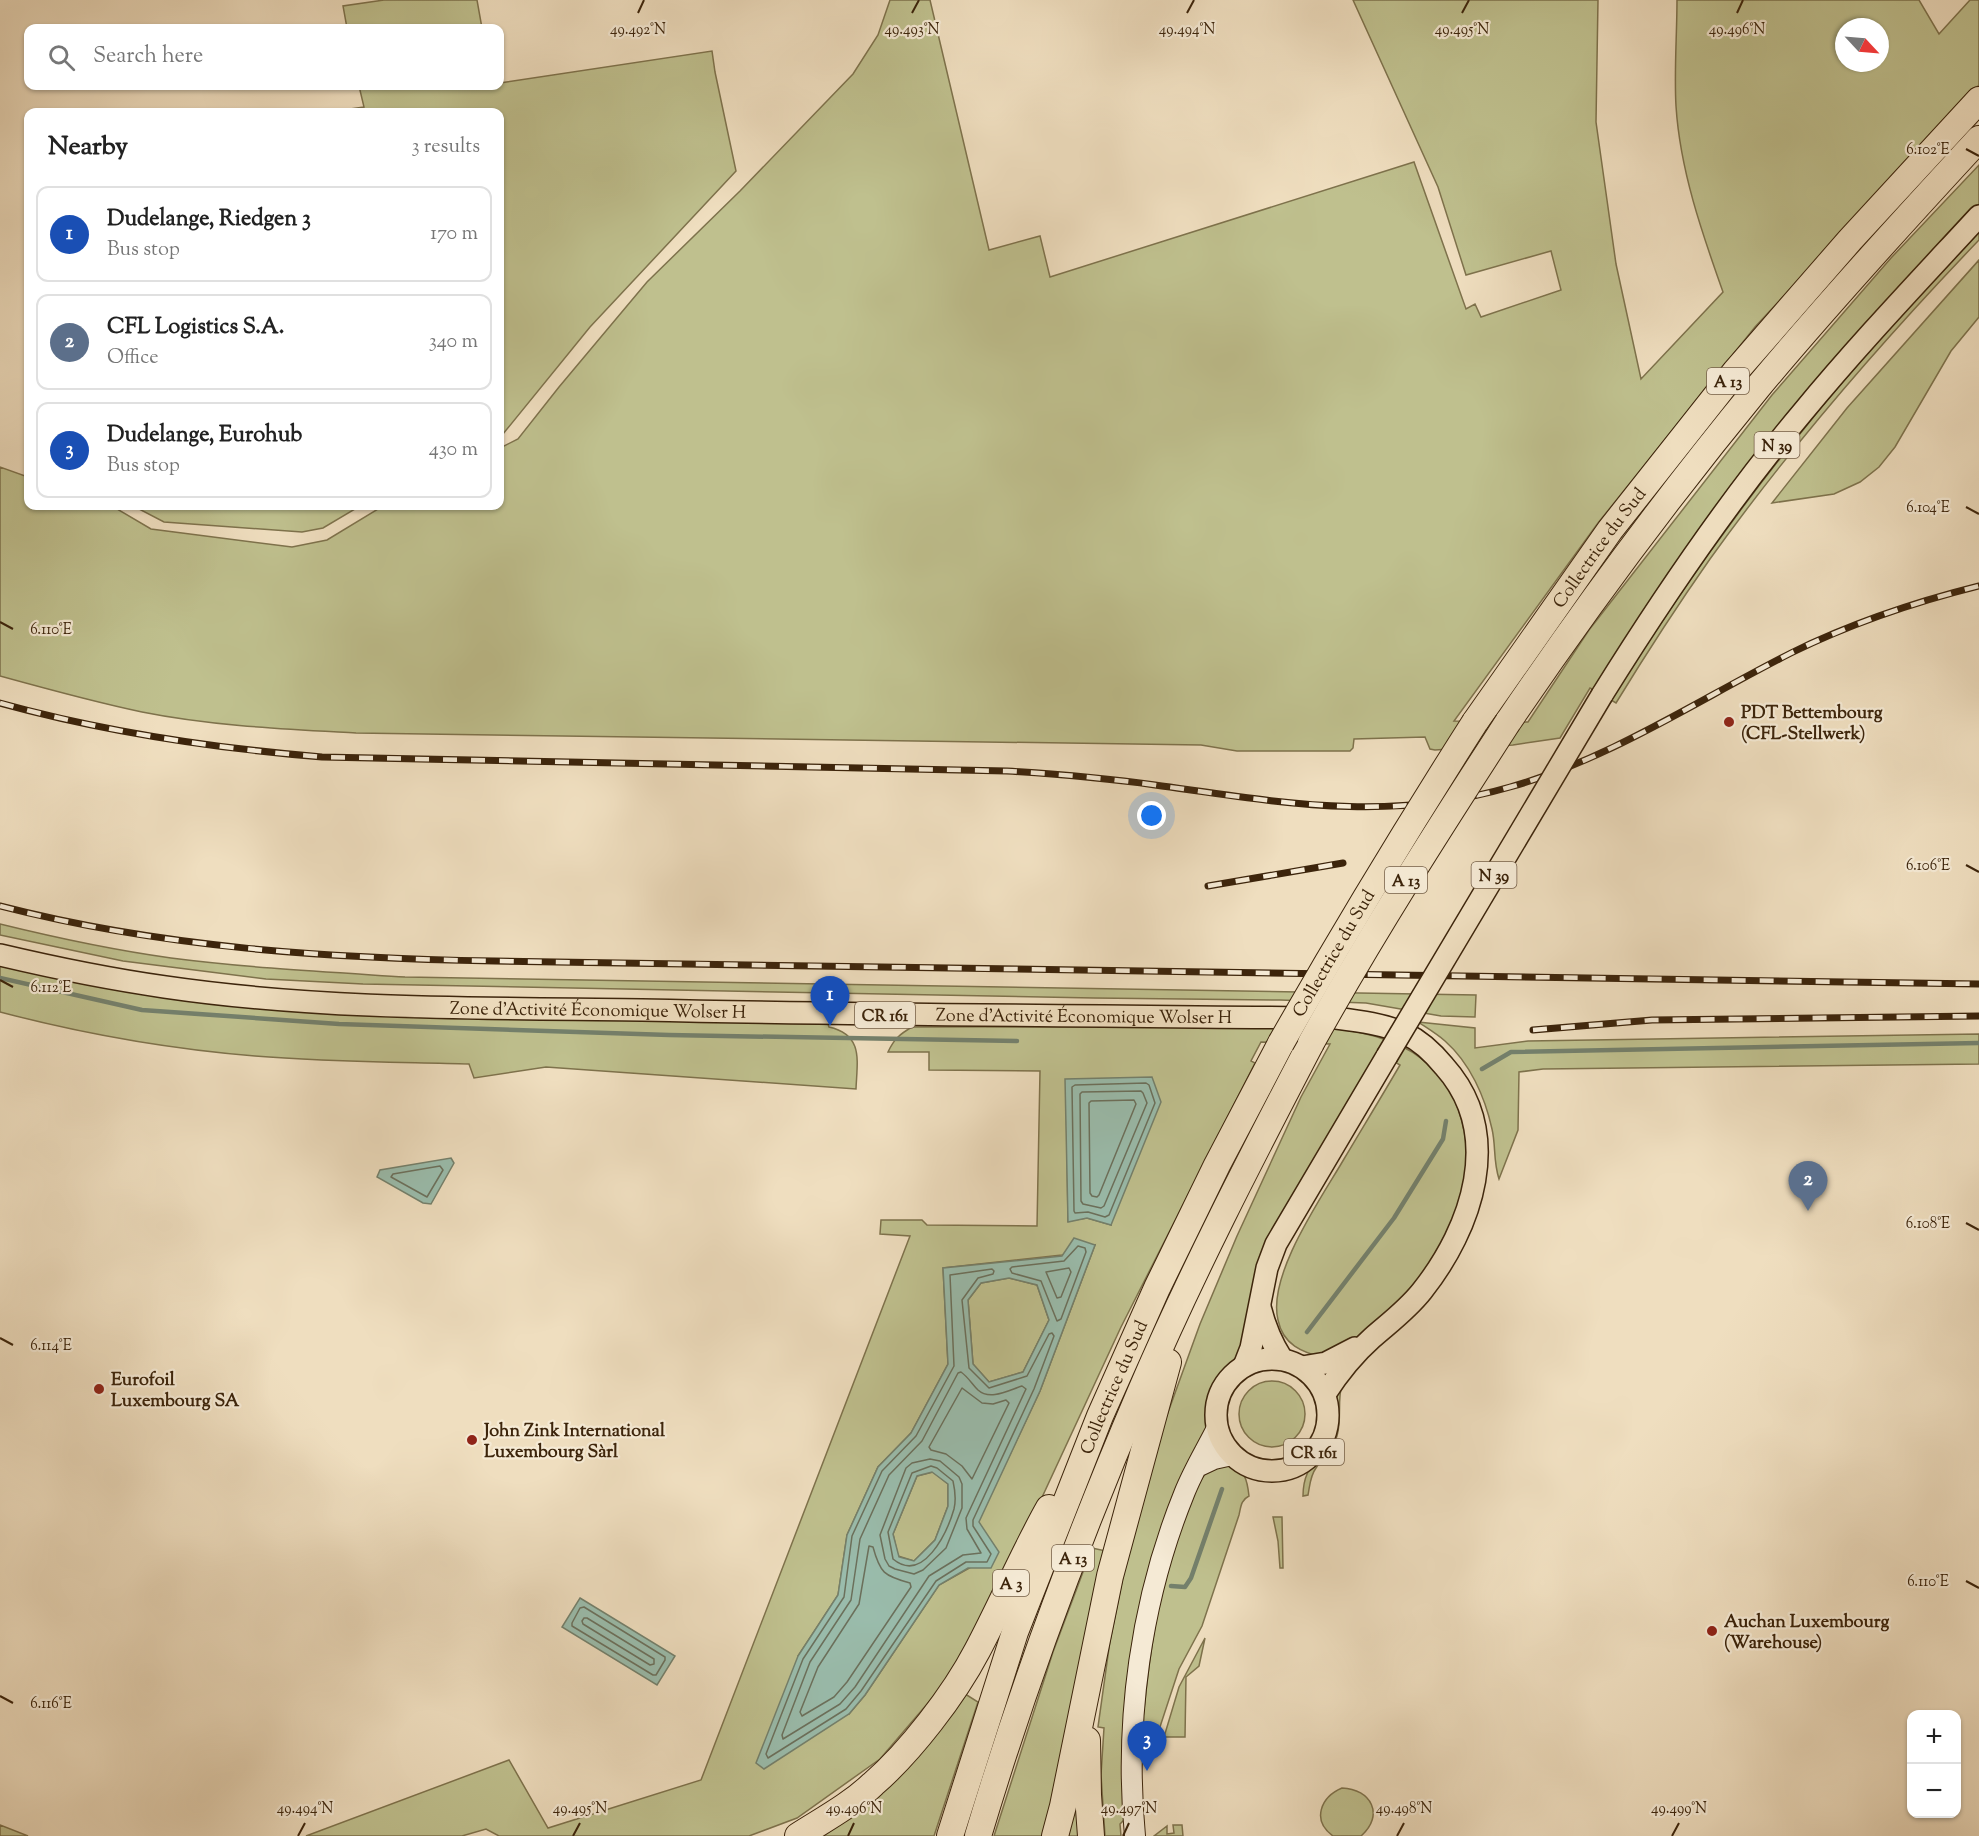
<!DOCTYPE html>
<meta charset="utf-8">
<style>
body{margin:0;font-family:"Sorts Mill Goudy",serif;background:#f6f6f6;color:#222}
.controls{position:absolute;right:18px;bottom:18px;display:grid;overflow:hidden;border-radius:12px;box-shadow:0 2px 4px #0004}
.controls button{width:54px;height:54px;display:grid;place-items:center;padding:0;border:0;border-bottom:2px solid #e0e0e0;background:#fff;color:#222;font:30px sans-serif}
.compass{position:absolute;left:1835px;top:18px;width:54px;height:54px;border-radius:50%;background:#fff;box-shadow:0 2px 4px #0004;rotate:116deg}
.you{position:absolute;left:1152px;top:816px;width:21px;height:21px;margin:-15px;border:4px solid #fff;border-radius:50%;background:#1a73e8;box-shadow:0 0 0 9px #1a73e833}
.badge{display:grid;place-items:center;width:39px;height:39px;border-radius:50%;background:#b45309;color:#fff;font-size:20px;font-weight:700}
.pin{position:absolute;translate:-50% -50px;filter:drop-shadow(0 2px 3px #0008)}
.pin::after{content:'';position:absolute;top:32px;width:21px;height:18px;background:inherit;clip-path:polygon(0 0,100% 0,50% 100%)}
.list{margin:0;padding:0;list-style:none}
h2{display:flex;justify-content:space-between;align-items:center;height:78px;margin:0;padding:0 24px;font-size:26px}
h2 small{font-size:20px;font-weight:400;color:#767676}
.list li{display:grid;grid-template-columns:39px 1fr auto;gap:18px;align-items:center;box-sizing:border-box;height:96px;margin:0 12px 12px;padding:0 12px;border:2px solid #e0e0e0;border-radius:12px}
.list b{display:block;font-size:22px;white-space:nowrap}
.list p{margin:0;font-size:20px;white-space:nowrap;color:#767676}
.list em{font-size:20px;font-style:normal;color:#767676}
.icon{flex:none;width:33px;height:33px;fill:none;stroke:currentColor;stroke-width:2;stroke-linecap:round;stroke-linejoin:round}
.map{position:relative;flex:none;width:1979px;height:1836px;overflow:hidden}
.search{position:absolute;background:#fff;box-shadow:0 2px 4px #0004;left:24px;top:24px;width:480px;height:66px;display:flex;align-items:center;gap:15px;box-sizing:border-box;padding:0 21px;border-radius:12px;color:#767676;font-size:22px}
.panel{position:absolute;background:#fff;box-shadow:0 2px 4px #0004;left:24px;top:108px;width:480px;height:402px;border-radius:12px}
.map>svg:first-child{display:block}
.green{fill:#bfc08e;stroke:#7e724c;stroke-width:1.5;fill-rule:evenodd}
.water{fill:#9abdad;stroke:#74806c;stroke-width:1.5;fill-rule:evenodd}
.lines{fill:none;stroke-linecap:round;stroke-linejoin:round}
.shore{stroke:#6b705c;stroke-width:1.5}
.stream{stroke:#74806c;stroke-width:4.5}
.secondary-casing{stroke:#3c240b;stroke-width:22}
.primary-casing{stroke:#3c240b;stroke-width:24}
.highway-casing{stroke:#3c240b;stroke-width:28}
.secondary{stroke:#f5ead5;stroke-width:20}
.primary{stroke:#efdebf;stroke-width:21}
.highway{stroke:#efdebf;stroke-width:26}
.rail-casing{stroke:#3c240b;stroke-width:7}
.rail{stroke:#f5ead5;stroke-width:4.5;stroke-dasharray:14;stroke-linecap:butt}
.primary-bridge-casing{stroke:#3c240b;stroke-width:24;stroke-linecap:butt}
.highway-bridge-casing{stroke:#3c240b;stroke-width:28;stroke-linecap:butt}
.primary-bridge{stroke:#efdebf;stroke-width:21}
.highway-bridge{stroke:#efdebf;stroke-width:26}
.ticks{fill:none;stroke:#3c240b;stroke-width:2}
.poi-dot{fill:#8f2418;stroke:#f5ead5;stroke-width:2}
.labels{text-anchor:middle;stroke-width:4.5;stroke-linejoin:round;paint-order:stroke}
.shield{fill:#f5ead5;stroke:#745f48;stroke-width:1.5}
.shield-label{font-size:16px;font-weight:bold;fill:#3c240b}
.street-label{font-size:18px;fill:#3c240b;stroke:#f5ead5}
.poi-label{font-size:18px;font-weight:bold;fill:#3c240b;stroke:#f5ead5;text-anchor:start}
.ticks-label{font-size:15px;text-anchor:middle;fill:#3c240b;stroke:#f5ead5;stroke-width:4.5;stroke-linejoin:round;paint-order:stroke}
</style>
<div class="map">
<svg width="1979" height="1836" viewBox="0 0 1979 1836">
<rect width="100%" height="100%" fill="#efdebf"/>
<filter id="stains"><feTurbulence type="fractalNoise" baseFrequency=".00333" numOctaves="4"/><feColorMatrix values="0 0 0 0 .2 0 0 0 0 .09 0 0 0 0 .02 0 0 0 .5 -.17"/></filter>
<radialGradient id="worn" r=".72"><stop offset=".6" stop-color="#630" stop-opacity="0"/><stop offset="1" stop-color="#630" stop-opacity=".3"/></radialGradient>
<!-- green -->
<path class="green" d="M 384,0 L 477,0 L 482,28 L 347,28 L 343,6 Z
M 890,0 L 930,0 L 989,250 L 1040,236 L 1050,277 L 1414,162 L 1466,309 L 1475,304 L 1481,317 L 1561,290 L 1551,251 L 1466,275 L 1438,187 L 1353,0 L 1598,0 L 1596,122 L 1616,264 L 1641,379 L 1723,292 C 1702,233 1680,170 1676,106 C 1674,71 1677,35 1677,0 L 1919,0 L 1939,34 L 1970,0 L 1979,0 L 1979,85 L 1755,327 L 1598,523 L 1454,721 L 1528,722 L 1589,630 L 1772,395 L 1891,258 L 1979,165 L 1979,204 L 1893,296 L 1594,690 L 1590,688 L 1560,738 L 1513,745 L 1435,750 L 1430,749 L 1425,737 L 1354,739 L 1353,748 L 1350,751 L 1237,751 L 1201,745 L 356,733 C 284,729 212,726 142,712 C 94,702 47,689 0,676 L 0,467 L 28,477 L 28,506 L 112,506 L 151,529 L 292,547 L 327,540 L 383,506 L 500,506 L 500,448 L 518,439 L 559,387 L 647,282 L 740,191 L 853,74 L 878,35 ZM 1844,27 L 1880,27 L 1880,63 L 1844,63 Z
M 712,51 L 715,72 L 736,171 L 590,327 L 503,434 L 500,436 L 500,112 L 329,112 L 364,107 L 359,86 L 500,86 L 500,83 Z
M 1979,232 L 1979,240 C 1883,340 1791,446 1710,559 C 1677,606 1646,654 1616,703 L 1611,700 C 1716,531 1840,374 1979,232 Z
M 1979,260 L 1979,317 L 1951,351 L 1895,447 L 1879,467 L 1860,482 L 1834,494 L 1772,503 L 1847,408 Z
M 138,506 L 360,506 L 323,528 L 302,532 L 164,522 L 139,509 Z
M 0,924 C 57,938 113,950 171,958 C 249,968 327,972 405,977 L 1476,995 L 1475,1017 L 1441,1016 L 1366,1003 L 1280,1000 L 1094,998 L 363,984 L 266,979 L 123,961 L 0,935 Z
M 0,966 L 406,1016 L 828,1024 L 829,1027 C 864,1035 857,1061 856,1089 L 546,1067 L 474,1078 L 469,1064 C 398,1062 326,1062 255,1056 C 169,1049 84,1034 0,1012 Z
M 1418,1022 L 1475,1028 L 1475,1048 L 1528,1041 L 1979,1034 L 1979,1064 L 1543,1069 L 1519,1072 L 1518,1130 L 1499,1179 C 1493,1160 1496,1146 1492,1129 C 1485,1097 1470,1063 1445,1041 C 1437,1034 1427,1028 1418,1022 Z
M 1270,1026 C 1316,1027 1361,1026 1403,1047 C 1428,1059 1450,1084 1459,1111 C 1492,1211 1409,1315 1324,1358 C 1302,1352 1283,1345 1278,1320 C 1267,1275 1322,1197 1344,1159 C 1363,1127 1382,1096 1400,1065 L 1379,1052 L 1268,1239 L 1250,1327 L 1238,1359 L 1224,1374 L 1214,1390 L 1210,1420 L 1205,1433 L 1188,1463 L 1123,1778 L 1124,1820 L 1120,1824 L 1121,1836 L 1105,1836 L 1101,1775 L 1104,1728 L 1098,1727 L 1110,1641 L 1127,1557 L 1162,1429 L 1200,1324 L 1237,1236 L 1301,1097 L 1330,1044 L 1261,1042 L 1251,1061 L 1255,1063 L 1121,1327 L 999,1590 L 946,1682 L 880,1759 L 797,1818 L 749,1836 L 499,1836 L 486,1829 L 462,1836 L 306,1836 L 509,1760 L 548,1828 L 701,1780 L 910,1236 L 880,1234 L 881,1220 L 922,1220 L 927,1225 L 1037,1226 L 1040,1071 L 929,1070 L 929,1052 L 888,1052 C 894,1039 900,1034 912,1027 ZM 1066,1080 L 1111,1225 L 1087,1218 L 1068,1221 ZM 1095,1245 L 1040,1391 L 978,1522 L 998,1552 L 939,1585 L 865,1695 L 849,1714 L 798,1656 L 838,1595 L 847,1535 L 878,1467 L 911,1433 L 948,1364 L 943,1268 L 1062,1255 Z
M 1009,1278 L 1037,1285 L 1049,1320 L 1023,1372 L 989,1382 L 973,1364 L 968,1300 L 981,1283 Z
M1239 1414a33 33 0 1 1 66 0a33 33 0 1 1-66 0Z
M 1342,1384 C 1337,1401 1342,1418 1337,1436 C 1333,1448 1323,1457 1316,1468 C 1310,1476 1310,1485 1308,1495 L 1303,1496 C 1303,1461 1326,1458 1333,1429 C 1335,1420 1333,1410 1334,1401 C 1335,1395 1340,1389 1342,1384 Z
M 1230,1463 C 1245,1472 1247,1478 1249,1496 C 1241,1500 1241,1506 1239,1515 L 1202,1626 L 1179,1669 L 1156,1739 L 1152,1748 L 1148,1749 C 1138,1743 1144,1712 1145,1701 C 1152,1636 1162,1570 1187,1510 C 1192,1498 1197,1483 1206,1473 C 1213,1465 1219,1464 1230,1463 Z
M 933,1472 L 948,1484 L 948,1506 L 935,1540 L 914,1561 L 898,1556 L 893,1534 L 917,1476 Z
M 1273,1517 L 1282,1517 L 1283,1568 L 1280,1568 L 1278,1541 Z
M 1092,1548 L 1106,1551 L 1048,1836 L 994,1836 L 1053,1652 Z
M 1205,1638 L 1199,1666 L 1186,1677 L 1185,1737 L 1164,1737 L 1179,1687 Z
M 962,1692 L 978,1702 L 934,1836 L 817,1836 Z
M 1342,1788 C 1371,1789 1385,1815 1361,1836 L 1333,1836 C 1311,1820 1321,1797 1342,1788 Z
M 1074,1803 L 1083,1803 L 1085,1836 L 1065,1836 Z
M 0,1825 L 28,1836 L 0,1836 Z
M 1173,1825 L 1182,1825 L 1183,1836 L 1154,1836 L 1167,1826 L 1167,1834 L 1174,1833 Z"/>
<!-- water -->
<path class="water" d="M 1152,1077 L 1161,1102 L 1111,1225 L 1087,1218 L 1068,1222 L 1065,1079 Z
M 451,1158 L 454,1163 L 431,1204 L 423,1203 L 377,1177 L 380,1170 Z
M 1074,1238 L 1095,1245 L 1040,1391 L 979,1522 L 999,1552 L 991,1568 L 968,1568 L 939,1585 L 865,1695 L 849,1714 L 764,1769 L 756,1763 L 798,1656 L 838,1595 L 847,1535 L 878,1467 L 911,1433 L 948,1364 L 943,1268 L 1062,1256 ZM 1009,1278 L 1037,1285 L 1049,1320 L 1023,1372 L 989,1382 L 973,1364 L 968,1300 L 981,1283 ZM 932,1472 L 948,1484 L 948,1506 L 935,1540 L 914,1561 L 899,1557 L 893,1534 L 917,1476 Z
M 580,1598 L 675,1656 L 657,1685 L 562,1627 Z"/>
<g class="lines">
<!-- shore -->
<path class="shore" d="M 1146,1083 L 1149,1085 L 1155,1103 L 1109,1215 L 1105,1217 L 1088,1212 L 1075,1213 L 1074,1211 L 1072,1087 L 1075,1085 Z
M 1141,1091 L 1143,1093 L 1147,1103 L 1104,1206 L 1101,1208 L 1083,1204 L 1081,1201 L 1080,1094 L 1082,1092 Z
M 1134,1100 L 1136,1104 L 1099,1195 L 1097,1197 L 1092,1196 L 1090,1193 L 1089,1103 L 1091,1101 Z
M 440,1166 L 443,1170 L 427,1197 L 391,1177 L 393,1174 Z
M 1078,1246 L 1085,1248 L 1086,1252 L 1061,1319 L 1057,1321 L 1041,1281 L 1012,1273 L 1010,1269 L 1012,1267 L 1064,1261 Z
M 1069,1268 L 1071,1272 L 1061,1297 L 1057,1298 L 1046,1272 Z
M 992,1269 L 994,1271 L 993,1274 L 978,1278 L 962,1300 L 969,1368 L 989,1388 L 1027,1376 L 1049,1334 L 1052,1333 L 1054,1336 L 1034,1389 L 973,1520 L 973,1526 L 991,1554 L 987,1562 L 966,1562 L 936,1581 L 861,1691 L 846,1709 L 768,1758 L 766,1754 L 803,1659 L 844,1597 L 852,1536 L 882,1471 L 916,1436 L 954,1366 L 950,1275 Z
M 961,1372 C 968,1377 972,1384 978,1390 C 990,1401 1009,1390 1022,1386 L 1026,1389 L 966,1518 L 967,1529 L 981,1553 L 963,1555 L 929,1576 L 855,1687 L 840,1704 L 783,1739 L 782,1735 L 810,1662 L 851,1600 L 860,1539 L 889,1475 L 922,1441 L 958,1373 Z
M 962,1388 L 982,1403 L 993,1404 L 1006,1400 L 1009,1403 L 972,1479 L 962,1466 L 946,1454 L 931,1450 L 929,1447 Z
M 930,1459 L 940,1461 L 959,1477 L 962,1484 L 962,1508 L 946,1548 L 923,1570 L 914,1574 L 895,1569 L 889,1566 L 885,1559 L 880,1535 L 906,1468 L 912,1463 Z
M 931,1466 L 937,1468 L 953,1481 C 955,1490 956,1501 954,1509 C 947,1533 923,1584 893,1559 L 888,1532 L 912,1473 Z
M 869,1546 L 873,1547 C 880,1573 884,1576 910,1583 L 911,1587 L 847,1682 L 834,1697 L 802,1716 L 800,1712 L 818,1667 L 859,1604 Z
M 584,1607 L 665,1657 L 665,1660 L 656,1675 L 653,1675 L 572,1626 L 572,1623 L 580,1608 Z
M 584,1618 L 587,1618 L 654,1659 L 654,1664 L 650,1665 L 583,1624 L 582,1621 Z"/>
<!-- stream -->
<path class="stream" d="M 0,978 L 142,1010 L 339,1024 L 669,1035 L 1017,1041
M 1482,1069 L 1511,1052 L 1979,1043
M 1307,1332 L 1394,1218 L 1443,1139 L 1446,1121
M 1171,1586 L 1185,1587 L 1191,1578 L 1222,1489"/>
<defs>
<path id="secondary" d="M 1197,1467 L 1214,1459 L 1232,1455
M 1135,1836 C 1124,1721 1141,1600 1184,1494 C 1193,1471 1206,1450 1217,1428"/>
<g id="primary">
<path d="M 1602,695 C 1663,597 1728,501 1802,413 C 1858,345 1919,281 1979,216"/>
<path id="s1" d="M 0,955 C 55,968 109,979 165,987 C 322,1010 483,1008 642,1010 C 873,1015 1104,1016 1335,1018 C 1359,1021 1384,1024 1406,1034 C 1421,1041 1434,1054 1444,1066 C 1505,1134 1472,1228 1422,1291 C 1407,1310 1389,1323 1372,1338 C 1354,1354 1338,1374 1325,1394"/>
<path d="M 1260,1307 C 1265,1327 1271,1342 1282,1359"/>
<circle cx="1272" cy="1415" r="56"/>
<path d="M 1244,1366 L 1251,1348 L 1267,1268 L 1276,1244 L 1387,1056"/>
<path d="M 1302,1367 L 1326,1363 L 1355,1348"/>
</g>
<g id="highway">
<path id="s2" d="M 1475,722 L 1610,530 L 1735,372 L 1850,240 L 1979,100"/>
<path d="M 1508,722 C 1586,607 1670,494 1758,387 C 1829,302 1904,220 1979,139"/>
<path d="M 1087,1740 L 1088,1795 L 1091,1836"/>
<path d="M 798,1836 C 823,1820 851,1805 873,1784 C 910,1752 954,1695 977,1651 C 1002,1604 1023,1554 1049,1508"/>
<path id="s3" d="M 950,1836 L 1015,1632 L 1100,1416 L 1157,1288 L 1217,1165 L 1281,1043"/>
<path d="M 978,1836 C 1023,1685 1078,1538 1140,1393 C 1191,1274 1251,1158 1311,1043"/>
<path d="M 1055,1836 L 1063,1806 L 1110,1576 L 1168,1362"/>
</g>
</defs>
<!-- secondary casing -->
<use href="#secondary" class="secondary-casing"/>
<!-- primary casing -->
<use href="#primary" class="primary-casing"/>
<!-- highway casing -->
<use href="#highway" class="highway-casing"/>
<!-- secondary -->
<use href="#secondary" class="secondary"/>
<!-- primary -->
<use href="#primary" class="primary"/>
<!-- highway -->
<use href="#highway" class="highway"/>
<defs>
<path id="rail" d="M 0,703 C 105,732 213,748 322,757 L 1007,771 C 1056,774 1105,778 1155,785 C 1279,802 1386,823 1510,787 C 1610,759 1698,700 1791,653 C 1850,624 1915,602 1979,586
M 1208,886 L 1343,863
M 0,906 C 163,948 328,958 495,961 L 1979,984
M 1533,1030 L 1652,1020 L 1979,1016"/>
</defs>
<!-- rail casing -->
<use href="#rail" class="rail-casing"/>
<!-- rail -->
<use href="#rail" class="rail"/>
<defs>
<path id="primary-bridge" d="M 1387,1056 L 1602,695"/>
<g id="highway-bridge">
<path id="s4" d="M 1281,1043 C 1343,934 1408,827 1475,722"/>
<path d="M 1311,1043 C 1372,933 1440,827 1508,722"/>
</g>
</defs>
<!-- primary-bridge casing -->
<use href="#primary-bridge" class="primary-bridge-casing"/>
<!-- highway-bridge casing -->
<use href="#highway-bridge" class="highway-bridge-casing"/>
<!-- primary-bridge -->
<use href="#primary-bridge" class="primary-bridge"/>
<!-- highway-bridge -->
<use href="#highway-bridge" class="highway-bridge"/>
</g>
<!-- ticks -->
<path class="ticks" d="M 638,13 L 644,0M 912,13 L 919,0M 1187,13 L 1194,0M 1462,13 L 1469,0M 1737,13 L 1743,0M 1966,149 L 1979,156M 1966,507 L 1979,514M 0,622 L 13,629M 1966,865 L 1979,872M 0,980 L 13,987M 1966,1223 L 1979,1230M 0,1338 L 13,1345M 1966,1581 L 1979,1588M 0,1696 L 13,1703M 298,1836 L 305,1823M 573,1836 L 580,1823M 848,1836 L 854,1823M 1123,1836 L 1129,1823M 1397,1836 L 1404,1823M 1672,1836 L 1679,1823"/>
<!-- markers -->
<g class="poi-dot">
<circle cx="1729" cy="722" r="6"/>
<circle cx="99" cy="1389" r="6"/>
<circle cx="472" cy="1440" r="6"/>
<circle cx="1712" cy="1631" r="6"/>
</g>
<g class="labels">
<!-- shield labels -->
<g class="shield">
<rect x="1707" y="368" width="42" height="26" rx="4.5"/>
<rect x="1754.5" y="432" width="45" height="26" rx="4.5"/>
<rect x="1471.5" y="862" width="45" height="26" rx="4.5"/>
<rect x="1385" y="867" width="42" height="26" rx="4.5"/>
<rect x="855" y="1002" width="60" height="26" rx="4.5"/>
<rect x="1284" y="1439" width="60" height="26" rx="4.5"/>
<rect x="1052" y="1545" width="42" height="26" rx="4.5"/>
<rect x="993" y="1570" width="36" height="26" rx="4.5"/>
</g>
<g class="shield-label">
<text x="1728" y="387">A 13</text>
<text x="1777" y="451">N 39</text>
<text x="1494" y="881">N 39</text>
<text x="1406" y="886">A 13</text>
<text x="885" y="1021">CR 161</text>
<text x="1314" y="1458">CR 161</text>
<text x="1073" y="1564">A 13</text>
<text x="1011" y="1589">A 3</text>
</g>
<!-- street labels -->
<g class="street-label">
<text dy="6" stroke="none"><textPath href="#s2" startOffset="214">Collectrice du Sud</textPath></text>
<text dy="6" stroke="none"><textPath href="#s4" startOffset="104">Collectrice du Sud</textPath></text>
<text dy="6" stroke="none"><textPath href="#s1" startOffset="602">Zone d'Activité Économique Wolser H</textPath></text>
<text dy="6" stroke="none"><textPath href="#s1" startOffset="1088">Zone d'Activité Économique Wolser H</textPath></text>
<text dy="6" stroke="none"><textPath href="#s3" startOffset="478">Collectrice du Sud</textPath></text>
</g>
<!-- poi labels -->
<g class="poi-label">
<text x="1741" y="718">PDT Bettembourg<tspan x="1741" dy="21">(CFL-Stellwerk)</tspan></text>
<text x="111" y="1385">Eurofoil<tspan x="111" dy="21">Luxembourg SA</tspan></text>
<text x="484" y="1436">John Zink International<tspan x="484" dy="21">Luxembourg Sàrl</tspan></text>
<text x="1724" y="1627">Auchan Luxembourg<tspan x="1724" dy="21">(Warehouse)</tspan></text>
</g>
</g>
<g class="ticks-label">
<text x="638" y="34">49.492°N</text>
<text x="912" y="34">49.493°N</text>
<text x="1187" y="34">49.494°N</text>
<text x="1462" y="34">49.495°N</text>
<text x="1737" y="34">49.496°N</text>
<text x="1928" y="154">6.102°E</text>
<text x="1928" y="512">6.104°E</text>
<text x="51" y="634">6.110°E</text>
<text x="1928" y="870">6.106°E</text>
<text x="51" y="992">6.112°E</text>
<text x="1928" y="1228">6.108°E</text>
<text x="51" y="1350">6.114°E</text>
<text x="1928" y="1586">6.110°E</text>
<text x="51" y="1708">6.116°E</text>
<text x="305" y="1813">49.494°N</text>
<text x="580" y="1813">49.495°N</text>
<text x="854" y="1813">49.496°N</text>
<text x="1129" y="1813">49.497°N</text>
<text x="1404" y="1813">49.498°N</text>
<text x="1679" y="1813">49.499°N</text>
</g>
<rect width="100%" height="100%" filter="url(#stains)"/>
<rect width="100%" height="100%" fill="url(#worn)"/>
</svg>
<div class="controls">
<button>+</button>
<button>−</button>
</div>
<svg class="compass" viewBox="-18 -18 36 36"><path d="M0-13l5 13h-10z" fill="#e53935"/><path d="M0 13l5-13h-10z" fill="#767676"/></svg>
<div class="you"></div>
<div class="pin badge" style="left:830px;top:1026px;background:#1a4fb4">1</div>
<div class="pin badge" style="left:1808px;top:1211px;background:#5c6f8a">2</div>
<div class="pin badge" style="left:1147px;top:1771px;background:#1a4fb4">3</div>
<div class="search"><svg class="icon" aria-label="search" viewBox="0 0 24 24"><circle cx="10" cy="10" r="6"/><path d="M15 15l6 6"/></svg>Search here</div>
<section class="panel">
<h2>Nearby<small>3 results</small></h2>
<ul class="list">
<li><span class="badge" style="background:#1a4fb4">1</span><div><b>Dudelange, Riedgen 3</b><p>Bus stop</p></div><em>170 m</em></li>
<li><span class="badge" style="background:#5c6f8a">2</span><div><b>CFL Logistics S.A.</b><p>Office</p></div><em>340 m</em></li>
<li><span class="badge" style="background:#1a4fb4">3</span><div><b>Dudelange, Eurohub</b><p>Bus stop</p></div><em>430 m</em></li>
</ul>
</section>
</div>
